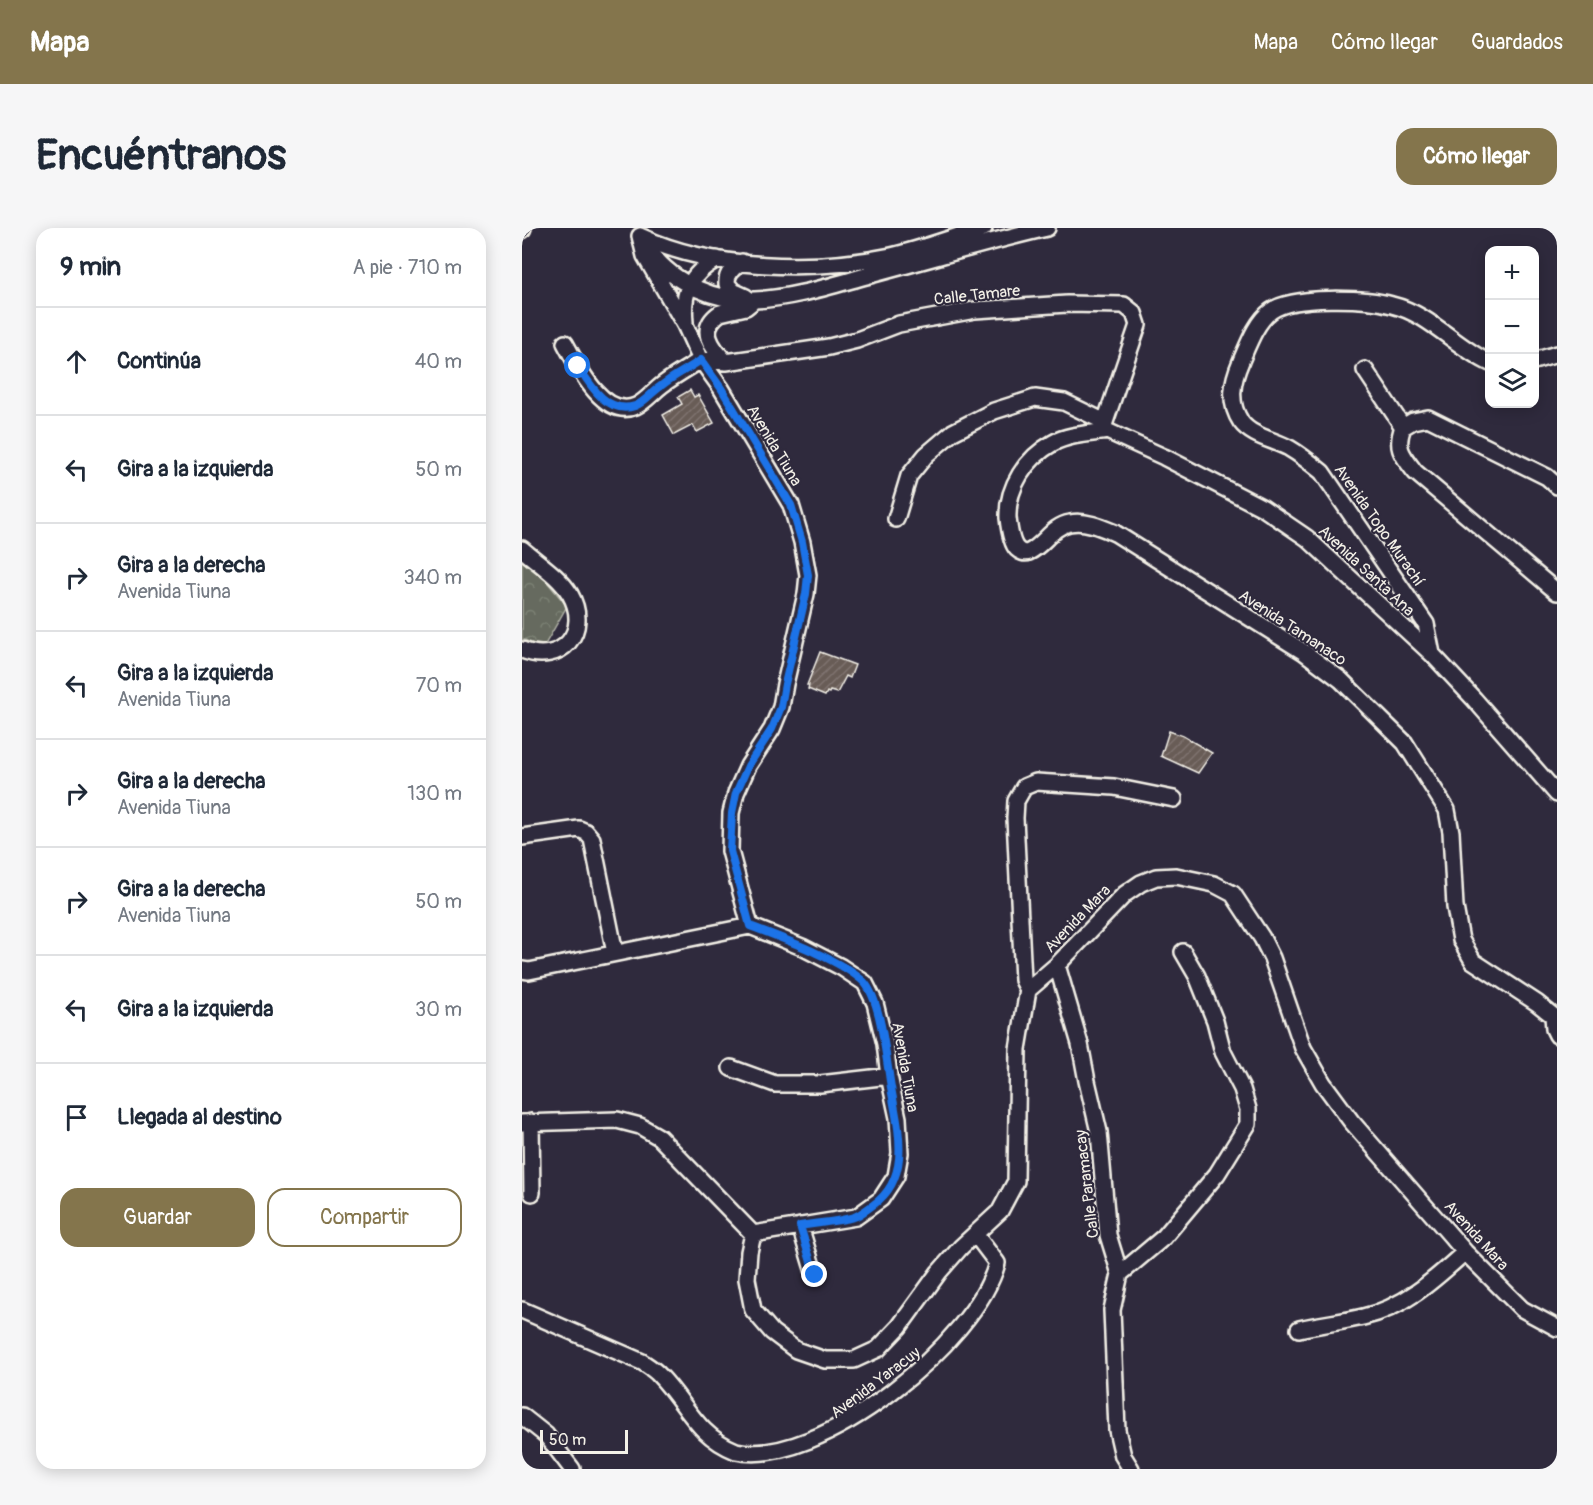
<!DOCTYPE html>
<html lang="es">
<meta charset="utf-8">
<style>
body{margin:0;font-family:Pangolin,sans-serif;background:#f6f6f7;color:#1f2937}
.controls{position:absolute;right:18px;top:18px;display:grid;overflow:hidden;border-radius:12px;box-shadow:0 3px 15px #0003}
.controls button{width:54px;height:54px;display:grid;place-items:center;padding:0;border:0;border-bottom:2px solid #e0e1e3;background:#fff;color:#1f2937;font:30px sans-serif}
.scale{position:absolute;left:18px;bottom:15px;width:88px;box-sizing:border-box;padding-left:6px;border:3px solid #f4f1e8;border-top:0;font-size:16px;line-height:21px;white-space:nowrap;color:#f4f1e8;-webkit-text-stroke:4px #2f2a3d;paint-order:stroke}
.stop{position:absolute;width:18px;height:18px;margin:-14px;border:4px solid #1a73e8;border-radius:50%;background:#fff}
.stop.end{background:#1a73e8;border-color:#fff;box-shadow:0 2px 6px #0008}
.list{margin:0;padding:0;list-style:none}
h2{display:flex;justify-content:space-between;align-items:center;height:78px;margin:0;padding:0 24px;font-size:26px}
h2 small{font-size:20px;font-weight:400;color:#747a83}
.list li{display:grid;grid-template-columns:39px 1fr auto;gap:18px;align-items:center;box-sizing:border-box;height:108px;padding:0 24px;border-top:2px solid #e0e1e3}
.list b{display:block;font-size:22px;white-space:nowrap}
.list p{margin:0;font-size:20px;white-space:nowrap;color:#747a83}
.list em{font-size:20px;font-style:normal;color:#747a83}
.actions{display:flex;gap:12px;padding:18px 24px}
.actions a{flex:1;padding:14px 0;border:2px solid #84754c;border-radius:18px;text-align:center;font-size:21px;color:#84754c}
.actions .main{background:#84754c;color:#fff}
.icon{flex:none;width:33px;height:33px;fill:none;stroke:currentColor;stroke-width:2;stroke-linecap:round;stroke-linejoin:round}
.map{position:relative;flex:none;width:1035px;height:1241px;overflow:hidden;border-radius:18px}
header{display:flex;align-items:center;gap:36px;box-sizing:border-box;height:84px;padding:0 30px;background:#84754c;color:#fff}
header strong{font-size:28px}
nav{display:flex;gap:33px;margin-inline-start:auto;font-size:21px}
.intro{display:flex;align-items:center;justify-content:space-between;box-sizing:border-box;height:144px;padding:0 36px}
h1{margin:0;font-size:42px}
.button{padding:15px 27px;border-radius:18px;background:#84754c;color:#fff;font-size:21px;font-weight:700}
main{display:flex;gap:36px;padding:0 36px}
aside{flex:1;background:#fff;border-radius:18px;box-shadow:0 3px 15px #0003}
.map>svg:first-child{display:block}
.park{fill:url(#park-crowns);stroke:#adaea3;stroke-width:1.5}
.building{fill:url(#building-hatch);stroke:#f4f1e8;stroke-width:1.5}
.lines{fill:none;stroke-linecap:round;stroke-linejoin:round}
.minor-casing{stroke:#f4f1e8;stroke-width:20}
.minor{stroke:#2f2a3d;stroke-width:15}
.route{stroke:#1a73e8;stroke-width:8}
.labels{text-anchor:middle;stroke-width:4.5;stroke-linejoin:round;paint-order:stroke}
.street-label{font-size:16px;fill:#f4f1e8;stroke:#2f2a3d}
</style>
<header>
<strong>Mapa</strong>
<nav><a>Mapa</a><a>Cómo llegar</a><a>Guardados</a></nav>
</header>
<div class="intro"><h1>Encuéntranos</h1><a class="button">Cómo llegar</a></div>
<main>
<aside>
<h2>9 min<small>A pie · 710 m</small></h2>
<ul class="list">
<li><svg class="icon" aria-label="ahead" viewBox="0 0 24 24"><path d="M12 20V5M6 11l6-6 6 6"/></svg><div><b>Continúa</b></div><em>40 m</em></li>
<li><svg class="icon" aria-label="left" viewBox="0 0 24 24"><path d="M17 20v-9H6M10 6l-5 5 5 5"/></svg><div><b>Gira a la izquierda</b></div><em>50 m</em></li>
<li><svg class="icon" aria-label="right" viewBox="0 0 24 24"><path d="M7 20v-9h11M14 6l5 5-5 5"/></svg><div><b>Gira a la derecha</b><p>Avenida Tiuna</p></div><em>340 m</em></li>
<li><svg class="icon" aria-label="left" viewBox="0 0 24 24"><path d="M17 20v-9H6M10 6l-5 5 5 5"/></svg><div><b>Gira a la izquierda</b><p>Avenida Tiuna</p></div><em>70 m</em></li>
<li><svg class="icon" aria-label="right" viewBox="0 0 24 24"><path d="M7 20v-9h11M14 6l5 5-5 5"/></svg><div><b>Gira a la derecha</b><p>Avenida Tiuna</p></div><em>130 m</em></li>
<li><svg class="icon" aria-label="right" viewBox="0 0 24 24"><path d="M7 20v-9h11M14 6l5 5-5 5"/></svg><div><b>Gira a la derecha</b><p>Avenida Tiuna</p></div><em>50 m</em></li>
<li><svg class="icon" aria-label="left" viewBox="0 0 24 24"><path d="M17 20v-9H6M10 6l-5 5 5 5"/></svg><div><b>Gira a la izquierda</b></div><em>30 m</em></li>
<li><svg class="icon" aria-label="arrive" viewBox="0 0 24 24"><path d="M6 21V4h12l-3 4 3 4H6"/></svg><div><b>Llegada al destino</b></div></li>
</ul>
<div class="actions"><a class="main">Guardar</a><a>Compartir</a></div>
</aside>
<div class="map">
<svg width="1035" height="1241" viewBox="0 0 1035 1241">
<defs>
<pattern id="park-crowns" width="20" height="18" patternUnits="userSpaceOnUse" patternTransform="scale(1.5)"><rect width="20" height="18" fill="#666b5e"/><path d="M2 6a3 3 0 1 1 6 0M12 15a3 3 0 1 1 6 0" fill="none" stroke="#7c8175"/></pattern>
<pattern id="building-hatch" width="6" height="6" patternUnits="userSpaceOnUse" patternTransform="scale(1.5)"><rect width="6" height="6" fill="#685b57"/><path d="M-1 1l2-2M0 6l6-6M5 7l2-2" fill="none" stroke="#7e736f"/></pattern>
</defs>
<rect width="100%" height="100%" fill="#2f2a3d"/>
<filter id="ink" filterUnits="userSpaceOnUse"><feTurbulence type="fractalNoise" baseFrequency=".0167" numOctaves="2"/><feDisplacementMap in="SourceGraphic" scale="12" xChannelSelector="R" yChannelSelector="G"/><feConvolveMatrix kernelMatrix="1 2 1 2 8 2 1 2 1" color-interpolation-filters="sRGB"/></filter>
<g filter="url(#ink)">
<!-- park -->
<path class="park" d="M 0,333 L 17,344 L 45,378 L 21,420 L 0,411 Z"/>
<!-- building -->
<path class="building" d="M 168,162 L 172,169 L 176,167 L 192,195 L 175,204 L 171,197 L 152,207 L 141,187 L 160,176 L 156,169 Z
M 298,424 L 333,437 L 328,450 L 324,448 L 315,465 L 308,463 L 307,465 L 305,464 L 303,468 L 286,461 L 287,457 L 285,457 Z
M 647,503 L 661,508 L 690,525 L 676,545 L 639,528 Z"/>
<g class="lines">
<defs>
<path id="minor" d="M 0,2 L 1,0
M 118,8 L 123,28 L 163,97 L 179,132 L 199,160 L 269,277 L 280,314 L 286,347 L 284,366 L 263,456 L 259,479 L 250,501 L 226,538 L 214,565 L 209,585 L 208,623 L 228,698 L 280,719 L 319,739 L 343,755 L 353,775 L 363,816 L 367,848 L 376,890 L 378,925 L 374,948 L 359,971 L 334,989 L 231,1006
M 118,8 C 190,42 292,44 369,28 C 401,21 431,9 462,0
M 129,25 C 152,56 195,74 233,72 C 271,70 308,58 344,48 C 405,32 464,14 525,0
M 220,34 C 212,39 204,45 205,56 L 211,63 L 224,69
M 163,94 C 160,64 168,46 195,31
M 43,115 C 55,137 81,192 114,178 C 123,174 132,163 140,157 C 152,148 166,140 179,132
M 179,132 L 204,134 L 307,119 L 335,112 L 377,96 L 453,82 L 545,76 L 602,77 L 612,85 L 616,97 L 583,194 L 582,199 L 585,203
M 1012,133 L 1035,126
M 204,134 C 190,120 175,101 198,85 L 224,79 L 229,75
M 843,142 L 881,199
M 585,203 C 568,206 547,206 531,215 C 504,230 485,259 486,290 C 487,299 489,315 495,321 C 498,324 503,326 507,324 C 522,317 530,298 548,295 C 563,292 579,299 593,305 L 782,424 L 819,452 L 883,515 L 925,582 L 929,604 L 933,679 L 939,712 L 951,733 L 1015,775 L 1035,791
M 585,203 L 642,229 L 741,280 L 785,310 L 910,426 L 952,471 L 1035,566
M 1035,258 L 1025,249 L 906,190 L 891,193 L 881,199 C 873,220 880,227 893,244 L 1035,364
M 374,291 L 387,248 L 404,227 L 431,204 L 472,183 L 513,170 L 542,174 L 583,194
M 0,321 C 16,335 37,348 48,366 C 69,403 40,438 0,422
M 910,426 L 904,396 L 800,244 C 789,235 779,227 767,220 C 752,212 729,208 719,194 C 706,174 710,154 719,133 C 726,117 734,94 749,83 C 771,67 844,70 870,77 C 908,86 933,119 968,135
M 0,609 L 57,601 L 64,604 L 70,611 L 93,725
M 535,737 L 558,816 L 565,853 L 577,904 L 586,1007 L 598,1046 L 590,1082 L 595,1202 L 601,1228 L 609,1241
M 0,742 L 7,743 L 228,698
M 506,762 L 501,752 L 493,590 L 494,573 L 502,559 L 514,554 L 592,559 L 652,571
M 1031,788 L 1032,801 L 1035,807
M 209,840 L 253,856 L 298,856 L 367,848
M 9,894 L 10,965
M 0,895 L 95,892 L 118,898 L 137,909 L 231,1006
M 278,998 L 293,1048
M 231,1006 L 227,1024 L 225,1051 L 231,1082 L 250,1104 L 274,1122 L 303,1132 L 332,1132 L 356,1121 L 377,1099 L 417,1044 L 439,1019 L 478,983 L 494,953 L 496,821 L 506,762 L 535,737 L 603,666 L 619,655 L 634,649 L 654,648 L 692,656 L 711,666 L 740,710 L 750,730 L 781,820 L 801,855 L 829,893 L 943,1024 L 1000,1081 L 1035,1100
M 598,1046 L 642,1009 L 695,946 L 726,896 L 726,881 L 720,861 L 701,824 L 693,793 L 675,748 L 661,724
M 0,1082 L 120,1134 C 126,1138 133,1142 138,1148 C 165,1176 174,1207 214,1223 C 298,1241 455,1112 475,1035 L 453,1006
M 777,1101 C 798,1096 820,1094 841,1089 C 882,1080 913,1051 943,1024
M 0,1188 L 24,1207 L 50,1241"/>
</defs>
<!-- minor casing -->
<use href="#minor" class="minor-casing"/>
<!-- minor -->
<use href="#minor" class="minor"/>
</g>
</g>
<g class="lines" filter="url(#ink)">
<!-- route -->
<path class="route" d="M 56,138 C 68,157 85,187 113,178 C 122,175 131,163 139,158 C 151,148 166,141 179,132 L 199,160 L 269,277 L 280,314 L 286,347 L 284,366 L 263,456 L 259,479 L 250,501 L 226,538 L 214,565 L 210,585 L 208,623 L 228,698 C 259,710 318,731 342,754 C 358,771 363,822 367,846 C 372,889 395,946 351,977 C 345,981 338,987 332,989 C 314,994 295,995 278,998 L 293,1047"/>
</g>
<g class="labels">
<!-- street labels -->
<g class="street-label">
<text transform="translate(455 66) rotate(-6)" y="6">Calle Tamare</text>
<text transform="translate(253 217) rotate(59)" y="6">Avenida Tiuna</text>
<text transform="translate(858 297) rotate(55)" y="6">Avenida Topo Murachí</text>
<text transform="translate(845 342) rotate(43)" y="6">Avenida Santa Ana</text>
<text transform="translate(771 399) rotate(33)" y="6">Avenida Tamanaco</text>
<text transform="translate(555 690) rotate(-46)" y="6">Avenida Mara</text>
<text transform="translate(384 839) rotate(80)" y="6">Avenida Tiuna</text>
<text transform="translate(564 956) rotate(-97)" y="6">Calle Paramacay</text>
<text transform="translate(955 1007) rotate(48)" y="6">Avenida Mara</text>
<text transform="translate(353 1154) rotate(-37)" y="6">Avenida Yaracuy</text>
</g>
</g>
</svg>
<div class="controls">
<button>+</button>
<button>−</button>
<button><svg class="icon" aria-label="layers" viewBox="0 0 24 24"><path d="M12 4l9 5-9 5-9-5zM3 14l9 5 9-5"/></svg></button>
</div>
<div class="scale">50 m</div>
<div class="stop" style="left:56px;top:138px"></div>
<div class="stop end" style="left:293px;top:1047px"></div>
</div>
</main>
